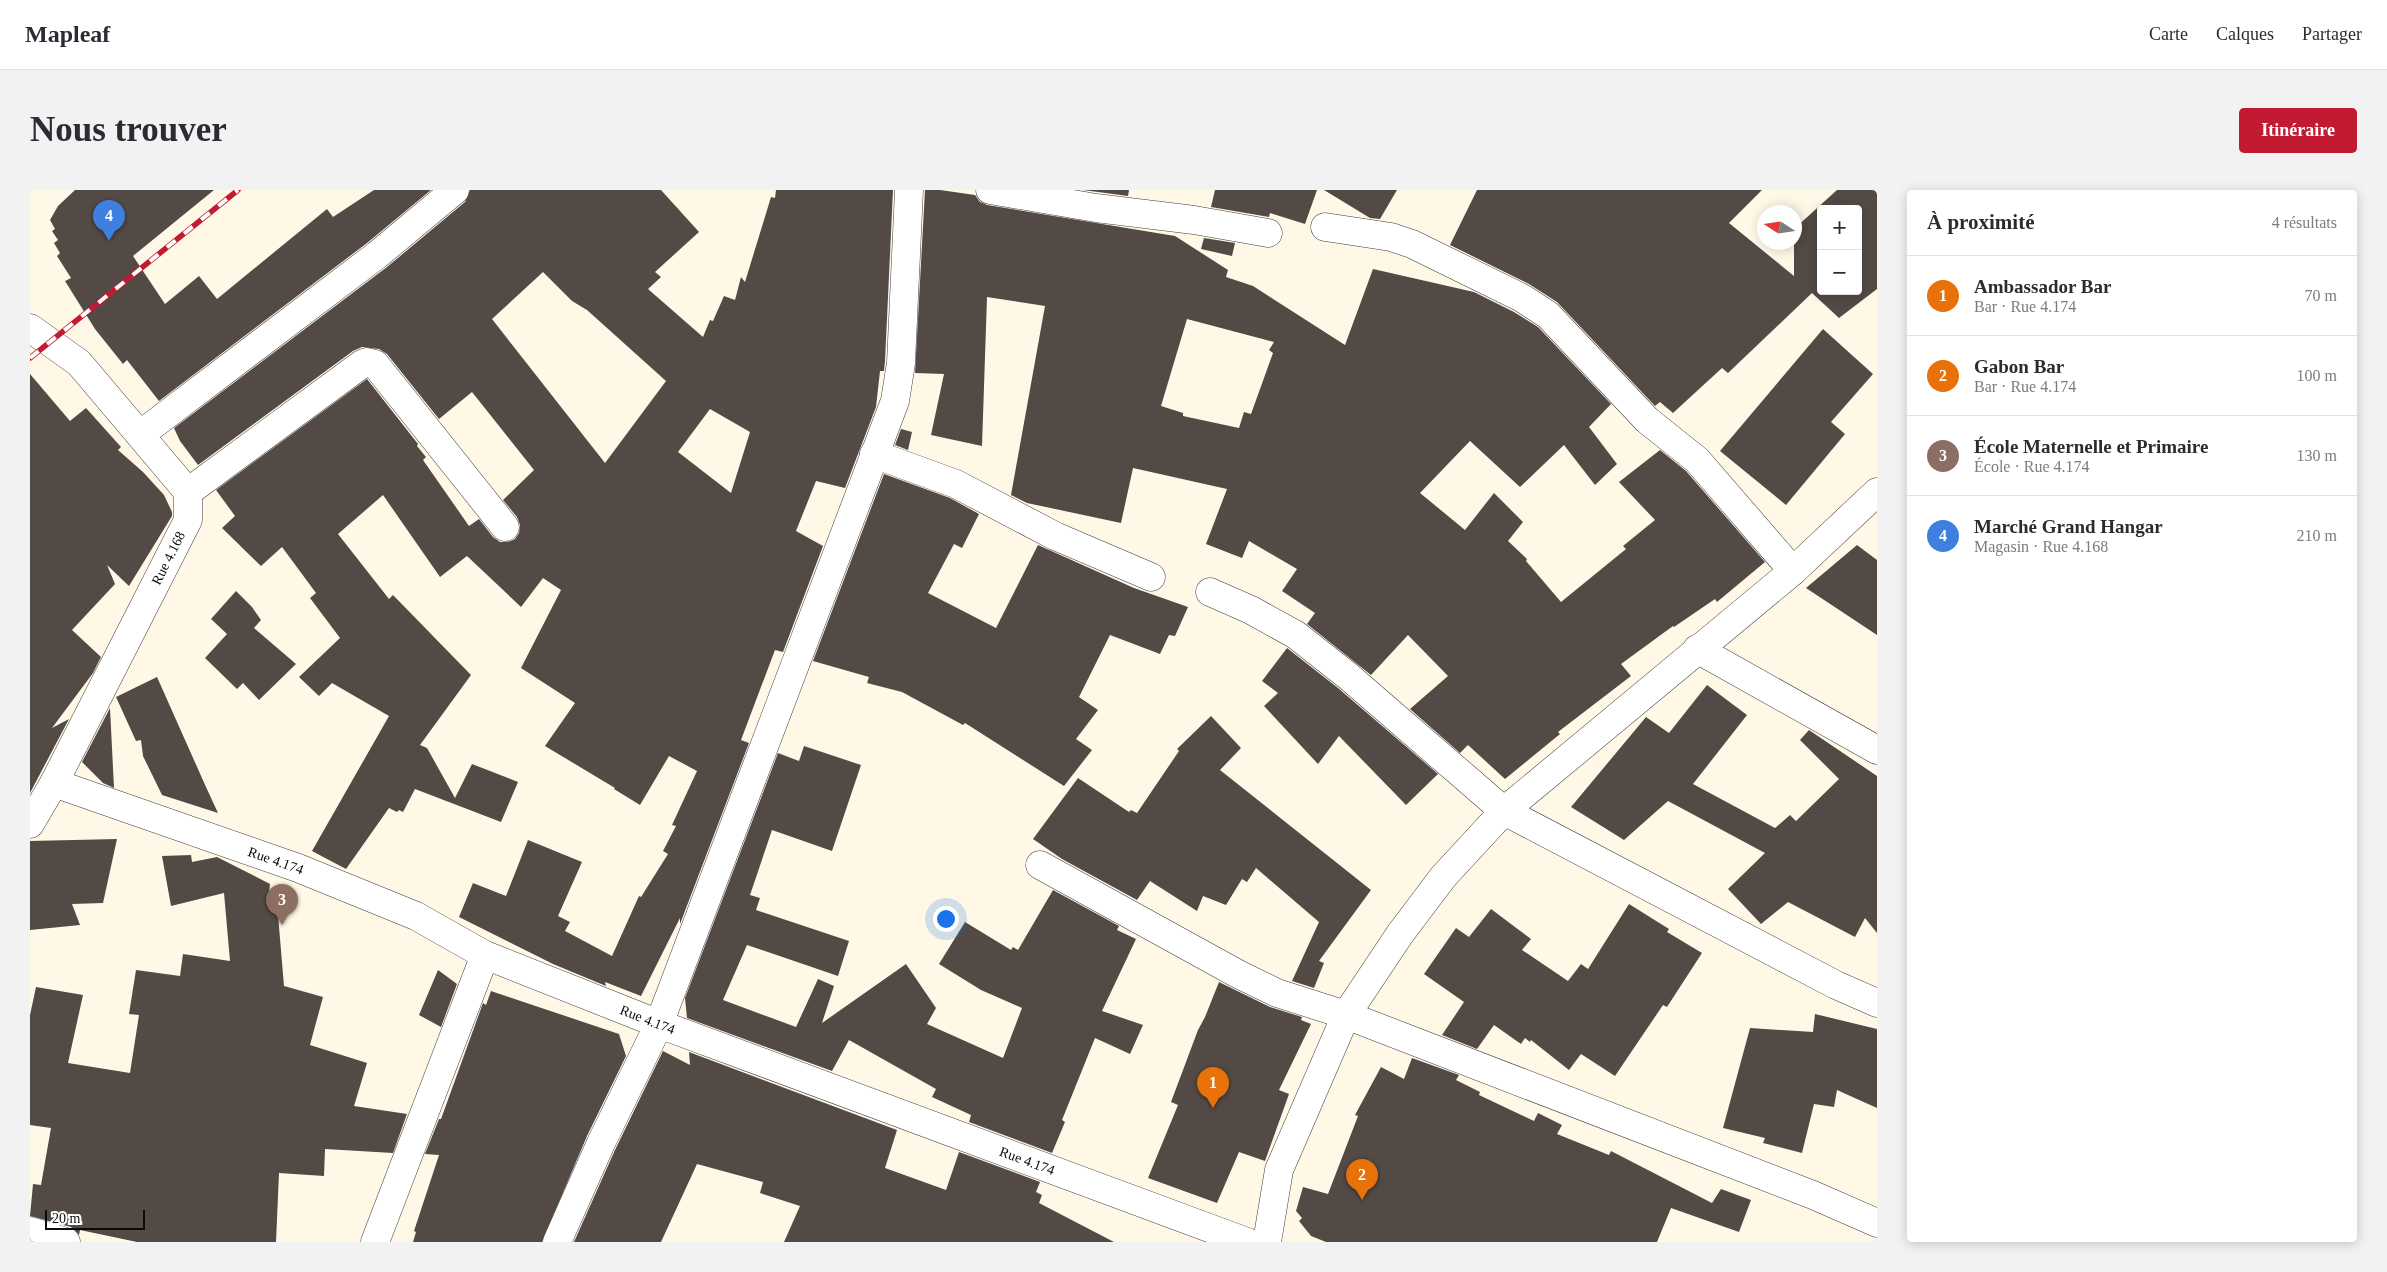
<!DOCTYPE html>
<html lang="fr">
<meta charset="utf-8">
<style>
body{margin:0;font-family:Georgia,serif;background:#f2f2f3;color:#2b2b33}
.controls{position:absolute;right:15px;top:15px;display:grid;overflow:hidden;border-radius:5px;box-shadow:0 2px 12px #0003}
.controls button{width:45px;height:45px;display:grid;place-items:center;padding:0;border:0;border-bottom:1px solid #e1e1e2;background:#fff;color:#2b2b33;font:25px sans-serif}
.compass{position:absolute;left:1727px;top:15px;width:45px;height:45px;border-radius:50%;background:#fff;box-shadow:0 2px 12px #0003;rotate:282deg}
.scale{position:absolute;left:15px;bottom:12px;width:100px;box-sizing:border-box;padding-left:5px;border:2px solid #0a0a0a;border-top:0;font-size:14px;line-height:18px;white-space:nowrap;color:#0a0a0a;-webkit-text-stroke:4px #fff;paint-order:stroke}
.you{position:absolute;left:915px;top:728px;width:18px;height:18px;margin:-12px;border:4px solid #fff;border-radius:50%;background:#1a73e8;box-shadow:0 0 0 8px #1a73e833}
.badge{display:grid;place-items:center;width:32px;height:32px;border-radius:50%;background:#c21a32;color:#fff;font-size:16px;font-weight:700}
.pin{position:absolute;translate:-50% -41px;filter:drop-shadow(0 1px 2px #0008)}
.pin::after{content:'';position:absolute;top:26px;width:18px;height:15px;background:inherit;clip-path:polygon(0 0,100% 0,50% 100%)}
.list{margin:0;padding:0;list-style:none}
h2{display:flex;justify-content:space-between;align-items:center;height:65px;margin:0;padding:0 20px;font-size:21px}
h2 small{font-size:16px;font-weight:400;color:#7c7c81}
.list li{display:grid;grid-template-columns:32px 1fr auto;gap:15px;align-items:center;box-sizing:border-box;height:80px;padding:0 20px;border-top:1px solid #e1e1e2}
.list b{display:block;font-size:19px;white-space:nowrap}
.list p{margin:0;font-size:16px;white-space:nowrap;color:#7c7c81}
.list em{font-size:16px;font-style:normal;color:#7c7c81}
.map{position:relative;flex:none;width:1847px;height:1052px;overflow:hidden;border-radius:5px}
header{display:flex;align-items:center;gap:30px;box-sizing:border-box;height:70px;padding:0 25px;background:#fff;border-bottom:1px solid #e1e1e2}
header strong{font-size:24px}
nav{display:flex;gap:28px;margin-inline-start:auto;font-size:18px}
.intro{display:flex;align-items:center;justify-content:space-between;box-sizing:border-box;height:120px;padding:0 30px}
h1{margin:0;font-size:35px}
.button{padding:12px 22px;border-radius:5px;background:#c21a32;color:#fff;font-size:18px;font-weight:700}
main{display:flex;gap:30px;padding:0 30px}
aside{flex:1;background:#fff;border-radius:5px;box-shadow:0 2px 12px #0003}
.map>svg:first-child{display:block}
.building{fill:#534a46;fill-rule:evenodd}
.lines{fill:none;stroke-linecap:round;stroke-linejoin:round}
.street-casing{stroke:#3d3d3d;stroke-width:29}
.street{stroke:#fff;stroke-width:28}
.rail-casing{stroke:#c21a32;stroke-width:5.5}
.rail{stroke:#fff;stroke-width:4;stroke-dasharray:11;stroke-linecap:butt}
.labels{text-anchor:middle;stroke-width:5;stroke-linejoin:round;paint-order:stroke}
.street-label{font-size:14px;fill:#0a0a0a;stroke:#fff}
</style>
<header>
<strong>Mapleaf</strong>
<nav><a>Carte</a><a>Calques</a><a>Partager</a></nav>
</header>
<div class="intro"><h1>Nous trouver</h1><a class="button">Itinéraire</a></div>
<main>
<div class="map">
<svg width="1847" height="1052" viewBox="0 0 1847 1052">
<rect width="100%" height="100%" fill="#fff8e7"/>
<!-- building -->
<path class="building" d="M 45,0 L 184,0 L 103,66 L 135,114 L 169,86 L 187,109 L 297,19 L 303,27 L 344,0 L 401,0 L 337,53 L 129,211 L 97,170 L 93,174 L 65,139 L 35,91 L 41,88 L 27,66 L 30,63 L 24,53 L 28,50 L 22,41 L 25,39 L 20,30 L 28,16 Z
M 440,0 L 631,0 L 669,42 L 625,82 L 631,87 L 618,99 L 673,147 L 680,130 L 683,131 L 694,106 L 705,110 L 711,87 L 715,92 L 741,7 L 745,8 L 746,0 L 863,0 L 855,171 L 854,181 L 850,181 L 846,217 L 815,298 L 786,291 L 766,341 L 793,356 L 753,462 L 745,460 L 711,550 L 719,553 L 650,734 L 650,728 L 611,806 L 575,792 L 576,796 L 523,774 L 429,727 L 443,693 L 476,706 L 498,650 L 552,672 L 528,726 L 540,732 L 535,741 L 582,766 L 609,706 L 611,707 L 638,664 L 633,661 L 646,636 L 642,635 L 667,581 L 639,566 L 610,615 L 584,599 L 585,598 L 515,556 L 545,513 L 491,478 L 531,400 L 513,388 L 491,417 L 437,366 L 410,387 L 353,305 L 308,344 L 359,409 L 363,405 L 441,485 L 390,555 L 397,558 L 425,608 L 442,574 L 488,592 L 471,632 L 385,599 L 373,622 L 369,620 L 367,622 L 359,618 L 316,679 L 282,661 L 359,526 L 302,493 L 289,506 L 269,487 L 310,448 L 280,408 L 286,403 L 252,357 L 231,376 L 192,338 L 205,326 L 186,300 L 337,189 L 388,254 L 387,256 L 396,267 L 393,270 L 439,336 L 449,329 L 463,347 L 470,352 L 478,352 L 485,349 L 489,343 L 490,335 L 487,327 L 473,310 L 504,280 L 442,202 L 409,229 L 357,164 L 349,159 L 332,157 L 323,161 L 168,275 L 150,251 L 144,238 L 357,77 L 435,12 ZM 513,82 L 542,111 L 557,120 L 636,191 L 575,273 L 462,129 ZM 680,219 L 720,242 L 701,303 L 648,262 Z
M 895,0 L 910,0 L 945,5 L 950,12 L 957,15 L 1145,46 L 1198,80 L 1196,87 L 1223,96 L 1315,155 L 1343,79 L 1444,102 L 1484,122 L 1508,137 L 1581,214 L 1559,237 L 1587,274 L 1565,295 L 1534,255 L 1490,297 L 1440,251 L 1390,303 L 1435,340 L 1464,303 L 1493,332 L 1478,351 L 1497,369 L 1496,371 L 1531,412 L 1596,359 L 1593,356 L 1625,330 L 1589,292 L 1630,260 L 1656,281 L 1735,372 L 1687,412 L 1685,409 L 1644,437 L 1643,436 L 1591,474 L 1601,486 L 1528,542 L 1530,544 L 1475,589 L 1438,555 L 1430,563 L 1380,519 L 1418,486 L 1378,445 L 1341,485 L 1277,434 L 1285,423 L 1252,401 L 1267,379 L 1219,351 L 1212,368 L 1176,354 L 1197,299 L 1103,278 L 1091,333 L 997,313 L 981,305 L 1015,116 L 957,107 L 952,256 L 901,245 L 914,184 L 885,183 ZM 1157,129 L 1244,152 L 1239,160 L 1243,163 L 1221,224 L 1214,222 L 1209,238 L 1153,226 L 1153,223 L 1131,216 Z
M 1053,0 L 1099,0 L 1098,6 Z
M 1185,0 L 1287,0 L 1275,34 L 1240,23 L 1239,27 L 1181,17 Z
M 1294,0 L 1367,0 L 1350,29 L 1340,28 Z
M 1447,0 L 1732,0 L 1699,33 L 1764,86 L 1764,39 L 1807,0 L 1847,0 L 1847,99 L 1809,128 L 1782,103 L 1698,183 L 1692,178 L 1643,223 L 1630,212 L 1625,216 L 1527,112 L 1499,94 L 1420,55 ZM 1791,19 L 1828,19 L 1828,101 L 1791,101 Z
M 1174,48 L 1205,53 L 1202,66 L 1171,59 Z
M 1793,139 L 1843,184 L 1801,232 L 1815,244 L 1756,315 L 1690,261 Z
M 0,184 L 40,231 L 56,218 L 91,257 L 88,260 L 113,282 L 134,305 L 142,322 L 142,326 L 99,396 L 77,375 L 85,394 L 42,440 L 71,467 L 63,483 L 22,538 L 39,529 L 0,603 Z
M 871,239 L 882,242 L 878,260 L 865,255 Z
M 854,284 L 920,308 L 949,324 L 932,358 L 924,354 L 898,403 L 966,438 L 1008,355 L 1104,398 L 1158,417 L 1145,446 L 1139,445 L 1130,464 L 1080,445 L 1049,507 L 1068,520 L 1046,549 L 1062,560 L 1034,596 L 935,533 L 933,535 L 872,502 L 837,493 L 839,487 L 783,471 Z
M 1827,355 L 1847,370 L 1847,445 L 1776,398 Z
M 206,401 L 222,417 L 231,430 L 224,438 L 266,474 L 229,510 L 213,493 L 207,499 L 175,468 L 197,444 L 181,429 Z
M 1257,458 L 1308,498 L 1408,584 L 1376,615 L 1309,546 L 1288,574 L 1234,516 L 1248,503 L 1232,491 Z
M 127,487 L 176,597 L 188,623 L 132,605 L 113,566 L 111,550 L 106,551 L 86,507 Z
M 1677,495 L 1717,525 L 1663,594 L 1745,638 L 1760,625 L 1766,631 L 1809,589 L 1770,550 L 1779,540 L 1847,586 L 1847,743 L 1835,728 L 1825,747 L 1758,712 L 1731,734 L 1698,699 L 1735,663 L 1638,611 L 1594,650 L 1541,617 L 1616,527 L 1639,543 Z
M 80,518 L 84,598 L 73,593 L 52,572 Z
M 1181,526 L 1211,558 L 1190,580 L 1341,700 L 1289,771 L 1294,773 L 1284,798 L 1262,791 L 1289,732 L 1226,678 L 1217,692 L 1212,689 L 1196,715 L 1173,706 L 1167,721 L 1120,691 L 1107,710 L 1032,669 L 1003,649 L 1048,588 L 1099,622 L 1101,620 L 1107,623 L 1149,561 L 1147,559 Z
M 774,556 L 831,575 L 802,661 L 742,640 L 720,705 L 730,708 L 726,720 L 819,751 L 808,786 L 717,755 L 693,810 L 766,837 L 788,789 L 804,796 L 792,833 L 876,774 L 906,818 L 897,834 L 973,868 L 992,818 L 951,800 L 909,774 L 935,732 L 981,760 L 983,757 L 988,760 L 1023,700 L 1089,736 L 1087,740 L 1106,749 L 1072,821 L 1113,835 L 1100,864 L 1065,848 L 1032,930 L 1035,932 L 1022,963 L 939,932 L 941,925 L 902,907 L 906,899 L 819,850 L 802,881 L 657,828 L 655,808 L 748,563 L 769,571 Z
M 87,649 L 73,713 L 42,714 L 50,735 L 0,740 L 0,651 Z
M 161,665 L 162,672 L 187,667 L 240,694 L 238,710 L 247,713 L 254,796 L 293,807 L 280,855 L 337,873 L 324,916 L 377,924 L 363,963 L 295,959 L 294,986 L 249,983 L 246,1052 L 107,1052 L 50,1040 L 49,1045 L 41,1037 L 0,1026 L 3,994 L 11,995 L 21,938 L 0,935 L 0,825 L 6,797 L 53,805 L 38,873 L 100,883 L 109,825 L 99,824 L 106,780 L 150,786 L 153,764 L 200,771 L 194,703 L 141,716 L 132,666 Z
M 1599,714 L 1639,739 L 1637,742 L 1672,763 L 1637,817 L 1633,815 L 1585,886 L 1551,864 L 1539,880 L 1501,850 L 1500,852 L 1495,848 L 1491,854 L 1464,835 L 1447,859 L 1412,845 L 1434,812 L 1394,784 L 1426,738 L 1439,747 L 1461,719 L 1501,749 L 1492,760 L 1538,791 L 1551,774 L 1558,779 Z
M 408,780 L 427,794 L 411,837 L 389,825 Z
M 1189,792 L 1240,817 L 1272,827 L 1271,830 L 1281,834 L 1249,900 L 1259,904 L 1235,971 L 1209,962 L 1187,1013 L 1118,988 L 1148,915 L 1141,912 L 1168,840 L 1175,827 Z
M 461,801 L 589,844 L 596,866 L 557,946 L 512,1052 L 383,1052 L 386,1042 L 384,1041 L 409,965 L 395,964 L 409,929 L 411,929 L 453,813 L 456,815 Z
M 1785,824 L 1847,839 L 1847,918 L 1807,900 L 1804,917 L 1784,914 L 1772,963 L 1733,953 L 1735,948 L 1693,938 L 1720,838 L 1783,842 Z
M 633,861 L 660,875 L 659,862 L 867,940 L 855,978 L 916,1000 L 929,962 L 1010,992 L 1006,1002 L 1012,1005 L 1009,1013 L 1084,1052 L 754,1052 L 770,1016 L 730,1003 L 733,992 L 667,974 L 631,1052 L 544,1052 L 585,960 Z
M 1382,868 L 1429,885 L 1426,890 L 1450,902 L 1449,905 L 1504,931 L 1508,923 L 1532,935 L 1527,944 L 1579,965 L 1581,961 L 1682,1013 L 1691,999 L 1721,1010 L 1709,1042 L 1641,1018 L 1627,1052 L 1296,1052 L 1281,1046 L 1269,1031 L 1272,1028 L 1266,1021 L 1273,997 L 1298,1004 L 1328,926 L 1325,925 L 1351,877 L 1374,889 Z"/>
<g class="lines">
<defs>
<g id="street">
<path d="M 960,0 L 1066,18 L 1164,30 L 1238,43"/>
<path d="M 1295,37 L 1361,47 L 1382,54 L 1492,108 L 1518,125 L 1617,230 L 1667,270 L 1763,381"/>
<path d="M 0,138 L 49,173 L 158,302 L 158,330 L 24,593 L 0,634"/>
<path d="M 111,244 L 347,65 L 425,0"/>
<path d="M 844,264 L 926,294 L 1025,346 L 1121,387"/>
<path d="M 158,302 L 332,174 L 337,172 L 345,174 L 475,337"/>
<path d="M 1180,402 L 1221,420 L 1266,445 L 1318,486 L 1474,621 L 1806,795 L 1847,813"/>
<path d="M 1667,459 L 1847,560"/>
<path id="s1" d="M 24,593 L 268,678 L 386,726 L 455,765 L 629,834 L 1217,1052"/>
<path d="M 1010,675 L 1208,784 L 1247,803 L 1316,825 L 1783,1005 L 1847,1033"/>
<path d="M 0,1041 L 36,1052"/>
<path d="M 345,1052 L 455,765"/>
<path d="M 527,1052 L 571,953 L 629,834 L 865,211 L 871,173 L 879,0"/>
<path d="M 1237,1052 L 1249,980 L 1316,825 L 1370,744 L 1413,687 L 1474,621 L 1763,381 L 1847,302"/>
</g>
</defs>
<!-- street casing -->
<use href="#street" class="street-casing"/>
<!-- street -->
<use href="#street" class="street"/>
<defs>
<path id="rail" d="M 0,168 L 208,0"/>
</defs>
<!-- rail casing -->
<use href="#rail" class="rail-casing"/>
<!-- rail -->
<use href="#rail" class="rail"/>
</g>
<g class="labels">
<!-- street labels -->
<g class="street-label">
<text transform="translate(138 368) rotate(-63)" y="5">Rue 4.168</text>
<text dy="5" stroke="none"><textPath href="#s1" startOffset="235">Rue 4.174</textPath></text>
<text dy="5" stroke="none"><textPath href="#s1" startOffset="640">Rue 4.174</textPath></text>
<text dy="5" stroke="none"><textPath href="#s1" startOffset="1045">Rue 4.174</textPath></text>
</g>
</g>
</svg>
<div class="controls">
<button>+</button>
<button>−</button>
</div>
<svg class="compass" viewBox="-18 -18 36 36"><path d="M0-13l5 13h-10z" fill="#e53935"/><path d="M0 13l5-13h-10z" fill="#7c7c81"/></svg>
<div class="scale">20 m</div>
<div class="you"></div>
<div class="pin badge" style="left:1183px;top:918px;background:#e8710a">1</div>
<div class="pin badge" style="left:1332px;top:1010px;background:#e8710a">2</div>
<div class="pin badge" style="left:252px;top:735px;background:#8d6e63">3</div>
<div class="pin badge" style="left:79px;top:51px;background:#3f7fe0">4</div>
</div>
<aside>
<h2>À proximité<small>4 résultats</small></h2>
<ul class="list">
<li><span class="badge" style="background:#e8710a">1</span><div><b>Ambassador Bar</b><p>Bar · Rue 4.174</p></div><em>70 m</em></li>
<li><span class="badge" style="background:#e8710a">2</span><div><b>Gabon Bar</b><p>Bar · Rue 4.174</p></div><em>100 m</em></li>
<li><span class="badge" style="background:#8d6e63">3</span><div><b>École Maternelle et Primaire</b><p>École · Rue 4.174</p></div><em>130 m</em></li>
<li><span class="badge" style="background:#3f7fe0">4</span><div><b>Marché Grand Hangar</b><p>Magasin · Rue 4.168</p></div><em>210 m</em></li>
</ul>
</aside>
</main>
